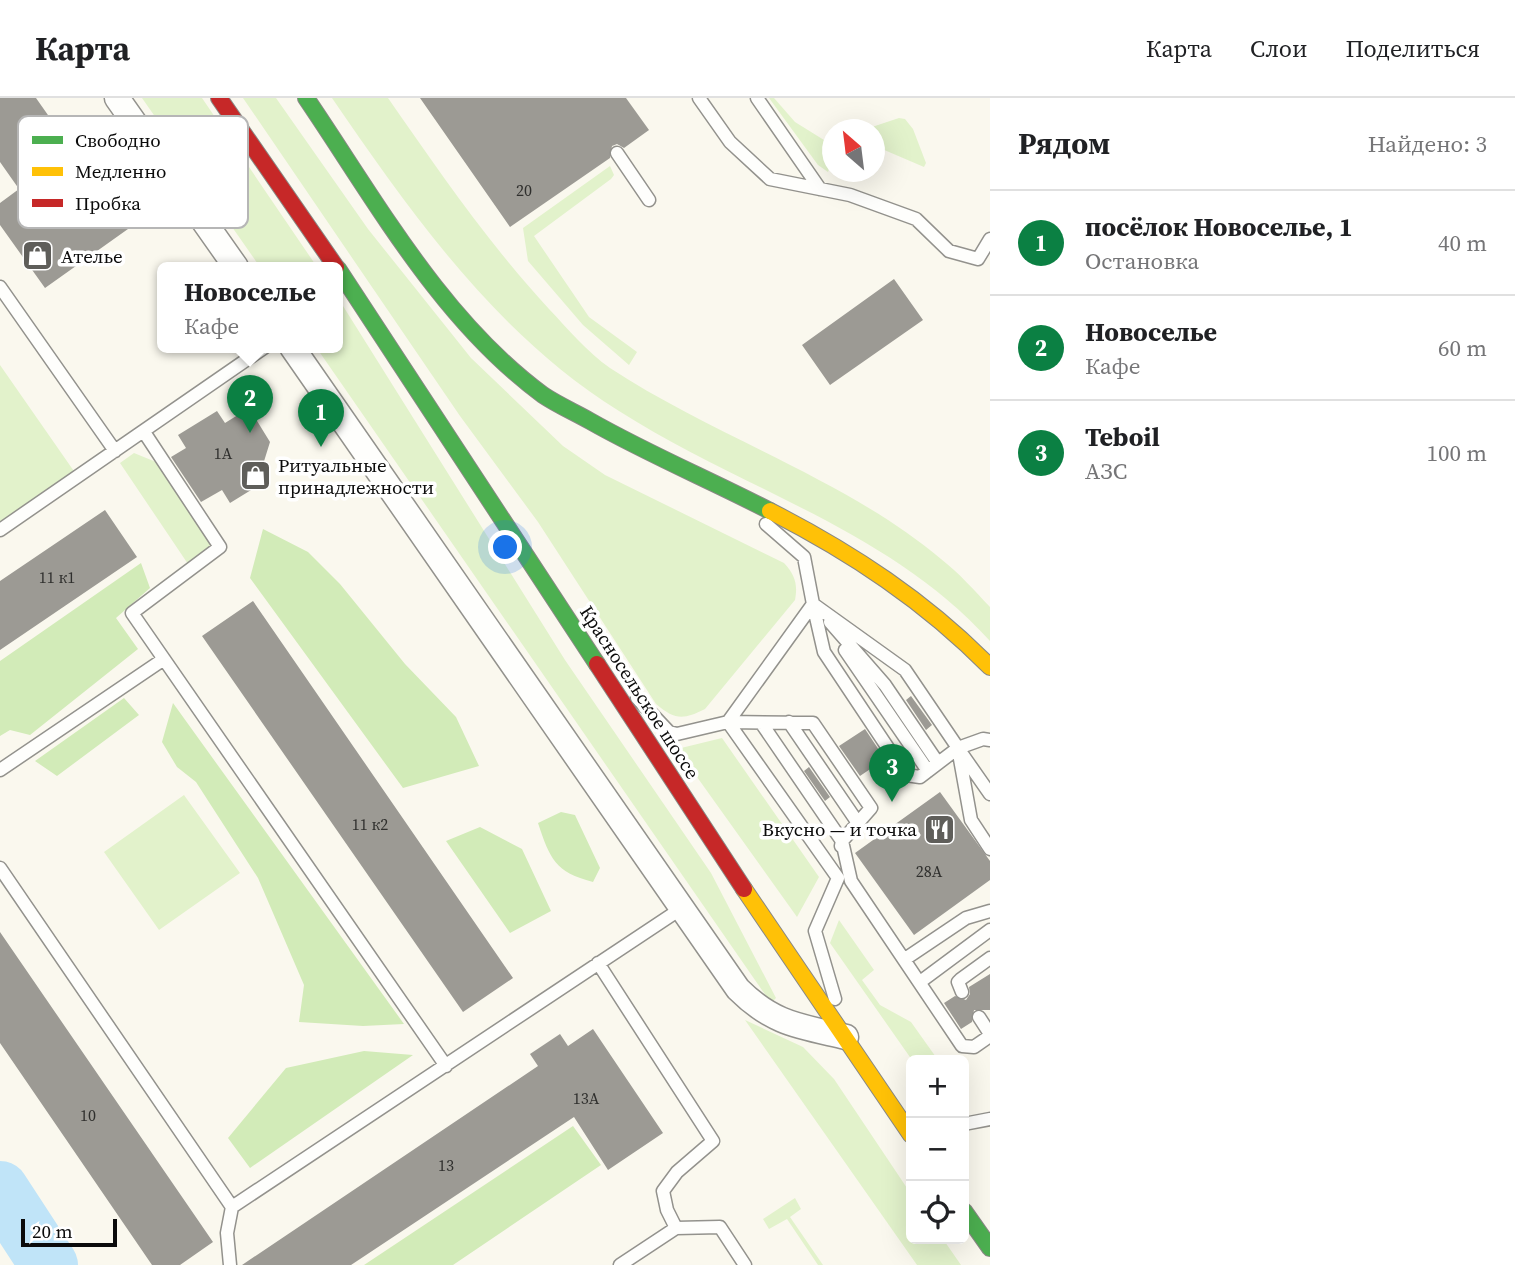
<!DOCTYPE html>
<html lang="ru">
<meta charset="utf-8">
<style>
body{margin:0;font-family:"Source Serif 4",serif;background:#f2f2f2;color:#202124}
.controls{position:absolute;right:21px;bottom:21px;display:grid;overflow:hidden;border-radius:10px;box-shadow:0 7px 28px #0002}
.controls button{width:63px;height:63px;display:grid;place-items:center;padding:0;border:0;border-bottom:2px solid #e0e0e0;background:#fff;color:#202124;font:35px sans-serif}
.compass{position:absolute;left:822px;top:21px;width:63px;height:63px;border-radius:50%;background:#fff;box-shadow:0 7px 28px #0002;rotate:332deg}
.scale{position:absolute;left:21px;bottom:18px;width:96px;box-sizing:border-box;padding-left:7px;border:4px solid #0b0b0b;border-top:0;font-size:19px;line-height:24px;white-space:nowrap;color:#0b0b0b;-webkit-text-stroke:5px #fff;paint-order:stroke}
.you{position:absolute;left:506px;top:450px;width:24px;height:24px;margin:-18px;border:5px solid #fff;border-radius:50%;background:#1a73e8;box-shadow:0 0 0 10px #1a73e833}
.badge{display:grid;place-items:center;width:46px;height:46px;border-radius:50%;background:#0b8043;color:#fff;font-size:23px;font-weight:700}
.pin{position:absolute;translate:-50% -58px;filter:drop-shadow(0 2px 4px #0008)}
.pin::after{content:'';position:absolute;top:37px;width:24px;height:21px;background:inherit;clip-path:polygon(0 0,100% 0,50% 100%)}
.popup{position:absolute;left:157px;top:164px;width:186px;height:91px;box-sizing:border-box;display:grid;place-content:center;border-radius:10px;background:#fff;filter:drop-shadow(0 2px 5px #0005);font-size:23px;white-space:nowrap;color:#757577}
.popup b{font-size:26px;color:#202124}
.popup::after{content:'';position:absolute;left:50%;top:100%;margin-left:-14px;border:14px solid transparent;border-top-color:#fff}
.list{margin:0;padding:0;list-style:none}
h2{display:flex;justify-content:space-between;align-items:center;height:91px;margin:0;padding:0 28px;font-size:30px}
h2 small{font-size:23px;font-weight:400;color:#757577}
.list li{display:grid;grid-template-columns:46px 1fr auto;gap:21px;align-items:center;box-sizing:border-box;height:105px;padding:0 28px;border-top:2px solid #e0e0e0}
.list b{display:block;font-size:26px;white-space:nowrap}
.list p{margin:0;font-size:23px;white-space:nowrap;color:#757577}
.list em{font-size:23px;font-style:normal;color:#757577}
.icon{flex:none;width:38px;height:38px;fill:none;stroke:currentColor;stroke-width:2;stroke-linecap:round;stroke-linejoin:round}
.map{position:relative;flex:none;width:990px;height:1167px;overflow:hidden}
header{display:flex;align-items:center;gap:42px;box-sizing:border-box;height:98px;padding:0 35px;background:#fff;border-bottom:2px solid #e0e0e0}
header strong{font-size:33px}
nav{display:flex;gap:38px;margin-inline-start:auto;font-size:24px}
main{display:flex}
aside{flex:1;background:#fff}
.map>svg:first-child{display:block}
.green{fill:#e2f2cb}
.forest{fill:#d2ebb8}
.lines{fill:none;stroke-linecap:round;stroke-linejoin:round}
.river{stroke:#c0e4f8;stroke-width:58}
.building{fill:#9c9a94}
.lane-casing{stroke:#93928d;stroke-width:15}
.street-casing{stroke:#93928d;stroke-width:27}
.fast-casing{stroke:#898884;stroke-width:18}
.slow-casing{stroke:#898884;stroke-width:18}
.jam-casing{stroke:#898884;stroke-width:18}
.lane{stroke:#fefefc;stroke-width:12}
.street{stroke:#fefefc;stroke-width:24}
.fast{stroke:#4caf50;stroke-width:16}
.slow{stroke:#ffc107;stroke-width:16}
.jam{stroke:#c62828;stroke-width:16}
.labels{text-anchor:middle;stroke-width:7;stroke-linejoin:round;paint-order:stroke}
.number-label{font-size:16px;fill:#2f2f2d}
.poi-label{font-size:19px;fill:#0b0b0b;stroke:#fff;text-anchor:start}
.street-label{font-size:19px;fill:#0b0b0b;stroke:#fff}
.key{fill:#fff;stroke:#b6b6b6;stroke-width:2}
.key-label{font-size:19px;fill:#0b0b0b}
</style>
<header>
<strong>Карта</strong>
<nav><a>Карта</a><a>Слои</a><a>Поделиться</a></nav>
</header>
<main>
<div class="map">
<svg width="990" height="1167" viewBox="0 0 990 1167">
<rect width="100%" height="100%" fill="#faf8ee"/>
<!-- green -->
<path class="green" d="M 142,0 L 202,0 L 317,169 L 260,169 Z
M 243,0 L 276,0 L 368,131 L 471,260 L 563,348 L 605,377 L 784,465 C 795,477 798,486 795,502 L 705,611 C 683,622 675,622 656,606 L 538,424 L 460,318 Z
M 332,0 L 388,0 C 439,73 488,145 549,211 C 568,231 587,254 610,270 C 715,339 846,381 941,461 C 959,475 974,492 990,509 L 990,543 C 889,431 742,392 619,313 C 496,236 413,118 332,0 Z
M 769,0 L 774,0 L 795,24 L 832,47 L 832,62 L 828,74 L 818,67 Z
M 899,20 L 905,21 L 913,31 L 926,65 L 924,69 L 875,48 L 874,32 L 866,31 Z
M 610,68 L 614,77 L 611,81 L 534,138 L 589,219 L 637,254 L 629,267 L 583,227 L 528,163 L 523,130 Z
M 338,200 L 565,562 L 711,775 L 776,900 L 771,905 L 316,249 L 338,249 Z
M 0,267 L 78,379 L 0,432 Z
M 134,355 L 156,364 L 211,447 L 188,466 L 120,365 Z
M 722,640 L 819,779 L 797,819 L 677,651 Z
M 184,697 L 240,775 L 159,832 L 104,754 Z
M 839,822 L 874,872 L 862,882 L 880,907 L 911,924 L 938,962 L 912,962 L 830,845 Z
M 745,922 L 803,949 L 834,981 L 911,1096 L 911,1141 L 943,1141 L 961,1167 L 917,1167 Z
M 795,1100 L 801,1111 L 790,1119 L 823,1167 L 818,1167 L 787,1121 L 769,1131 L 763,1121 Z"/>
<!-- forest -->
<path class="forest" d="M 263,431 L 308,454 L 340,486 L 405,566 L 456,619 L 479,668 L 403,690 L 250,480 Z
M 141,465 L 150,490 L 116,520 L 138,551 L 30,637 L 10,632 L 0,638 L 0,563 Z
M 124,600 L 139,617 L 57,678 L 35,663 Z
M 173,605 L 404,926 L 363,928 L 299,924 L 304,887 L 258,780 L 196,684 L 177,669 L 162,644 Z
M 561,714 L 575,717 L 600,770 L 593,784 C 555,774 550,761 538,725 Z
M 480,729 L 522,751 L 551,813 L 510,835 L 446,743 Z
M 364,953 L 413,957 L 250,1070 L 228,1040 L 286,970 Z
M 573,1028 L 601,1067 L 453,1167 L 364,1167 Z"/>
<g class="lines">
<!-- river -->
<path class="river" d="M 0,1092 L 49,1167"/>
</g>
<!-- building -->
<path class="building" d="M 0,0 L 36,0 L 128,131 L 45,190 L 0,127 L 0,105 L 19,91 L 0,64 Z
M 420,0 L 626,0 L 649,32 L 624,50 L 617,46 L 612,48 L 610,60 L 510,129 Z
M 894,181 L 923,222 L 830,287 L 802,247 Z
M 249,310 L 270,344 L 256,389 L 230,405 L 222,392 L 201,404 L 171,359 L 186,350 L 178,337 L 217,313 L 225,325 Z
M 105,412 L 137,459 L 0,552 L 0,483 Z
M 253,503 L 513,880 L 463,914 L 202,538 Z
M 911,598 L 932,627 L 926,632 L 906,602 Z
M 865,631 L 885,661 L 860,678 L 839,648 Z
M 809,669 L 830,699 L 825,703 L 804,673 Z
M 940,694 L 990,763 L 990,782 L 914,837 L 855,755 Z
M 0,834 L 213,1144 L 180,1167 L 152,1167 L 0,945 Z
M 990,876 L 990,912 L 974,912 L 972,924 L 961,931 L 944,905 L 955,898 L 966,902 L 970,896 L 969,889 Z
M 593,931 L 663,1035 L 608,1072 L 574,1019 L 351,1167 L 242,1167 L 538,968 L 530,956 L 560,936 L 568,948 Z"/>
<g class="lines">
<defs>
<path id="lane" d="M 699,0 L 730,44 L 770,81 L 850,97 L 916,121 L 949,153 L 978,161 L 990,141
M 757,0 L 820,91
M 617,55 L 649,102
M 0,189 L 115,353
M 144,334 L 220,449 L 132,515 L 446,968
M 766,426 L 804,459 L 813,506 L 905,572 L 958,650 L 983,641 L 990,642
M 0,432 L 265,249
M 813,506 L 824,554 L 906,677 L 920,679 L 958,650
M 830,524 L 885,587 L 938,665
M 845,552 L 928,673
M 637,600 L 669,634 L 677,636 L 728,624 L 838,780 L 815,833 L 835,901
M 728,624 L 813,625 L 871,710 L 842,743 L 841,748
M 728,624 L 813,506
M 789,624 L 858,725
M 762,626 L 842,743 L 851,783 L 962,948 L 974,949 L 990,938
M 958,650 L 971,722 L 990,751
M 962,656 L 990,696
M 0,672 L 164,561
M 0,770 L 232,1109 L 682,810
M 905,861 L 966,820 L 990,813
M 598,865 L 713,1043 L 677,1074 L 663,1093 L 667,1112 L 676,1130
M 920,884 L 990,832
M 962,894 L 958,884 L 961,881 L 990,860
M 979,919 L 990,936
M 964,1026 L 990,1021
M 230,1167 L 227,1135 L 232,1109
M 620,1167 L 676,1130 L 720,1129 L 745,1167"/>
<path id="street" d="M 117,0 L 236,169
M 292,249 L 738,891 C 773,926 799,928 846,939"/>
<path id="fast" d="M 306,0 C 376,103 441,222 543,297 C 558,307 574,314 590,323 C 648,356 710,382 770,413
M 338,171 L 597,566
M 964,1113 L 990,1150"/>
<path id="slow" d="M 770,413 C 852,455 925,503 990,569
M 744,791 L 911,1037"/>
<path id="jam" d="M 219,0 L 336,169
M 597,566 L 744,791"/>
</defs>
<!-- lane casing -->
<use href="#lane" class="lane-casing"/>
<!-- street casing -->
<use href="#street" class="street-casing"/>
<!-- fast casing -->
<use href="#fast" class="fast-casing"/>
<!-- slow casing -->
<use href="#slow" class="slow-casing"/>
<!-- jam casing -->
<use href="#jam" class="jam-casing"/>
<!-- lane -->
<use href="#lane" class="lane"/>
<!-- street -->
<use href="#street" class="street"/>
<!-- fast -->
<use href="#fast" class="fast"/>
<!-- slow -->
<use href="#slow" class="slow"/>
<!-- jam -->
<use href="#jam" class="jam"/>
</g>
<!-- icons -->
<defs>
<symbol id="shop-square" viewBox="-11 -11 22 22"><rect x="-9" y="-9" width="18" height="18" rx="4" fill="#5f5e5a" stroke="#fff"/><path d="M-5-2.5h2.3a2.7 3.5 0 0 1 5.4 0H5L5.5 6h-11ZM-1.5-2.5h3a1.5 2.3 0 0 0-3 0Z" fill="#fff"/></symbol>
<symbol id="restaurant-square" viewBox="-11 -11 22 22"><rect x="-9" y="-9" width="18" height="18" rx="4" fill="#5f5e5a" stroke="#fff"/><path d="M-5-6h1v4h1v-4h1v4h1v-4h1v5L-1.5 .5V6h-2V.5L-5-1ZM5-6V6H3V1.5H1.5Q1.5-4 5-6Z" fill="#fff"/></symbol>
</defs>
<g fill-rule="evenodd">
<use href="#shop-square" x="20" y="140" width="35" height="35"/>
<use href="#shop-square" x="238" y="360" width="35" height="35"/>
<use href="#restaurant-square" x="922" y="714" width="35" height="35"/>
</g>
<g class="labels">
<!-- number labels -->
<g class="number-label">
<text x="524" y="98">20</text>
<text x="223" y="361">1А</text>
<text x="57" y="485">11 к1</text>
<text x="370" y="732">11 к2</text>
<text x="929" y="779">28А</text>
<text x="586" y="1006">13А</text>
<text x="88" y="1023">10</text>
<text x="446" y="1073">13</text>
</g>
<!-- poi labels -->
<g class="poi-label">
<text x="61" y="165">Ателье</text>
<text x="278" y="374">Ритуальные<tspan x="278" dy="22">принадлежности</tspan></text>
<text x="917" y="738" text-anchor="end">Вкусно — и точка</text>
</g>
<!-- street labels -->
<g class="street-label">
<text transform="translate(640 594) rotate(57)" y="7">Красносельское шоссе</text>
</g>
</g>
<!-- legend -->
<rect x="18" y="18" width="230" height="112" rx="10" class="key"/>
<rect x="32" y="38" width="31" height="8" fill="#4caf50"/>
<rect x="32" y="69" width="31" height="9" fill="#ffc107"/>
<rect x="32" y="101" width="31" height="8" fill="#c62828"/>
<g class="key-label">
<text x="75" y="49">Свободно</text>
<text x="75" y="80">Медленно</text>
<text x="75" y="112">Пробка</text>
</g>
</svg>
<div class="controls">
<button>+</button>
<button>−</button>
<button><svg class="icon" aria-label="locate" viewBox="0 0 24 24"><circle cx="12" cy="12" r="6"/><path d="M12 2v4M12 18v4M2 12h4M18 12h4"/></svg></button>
</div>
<svg class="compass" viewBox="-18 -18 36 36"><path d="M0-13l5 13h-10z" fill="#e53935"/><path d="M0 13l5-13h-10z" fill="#757577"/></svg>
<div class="scale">20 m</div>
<div class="you"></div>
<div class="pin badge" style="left:321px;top:349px">1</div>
<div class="pin badge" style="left:250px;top:335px">2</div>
<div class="popup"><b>Новоселье</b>Кафе</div>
<div class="pin badge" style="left:892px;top:704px">3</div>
</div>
<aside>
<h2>Рядом<small>Найдено: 3</small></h2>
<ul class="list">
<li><span class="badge">1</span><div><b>посёлок Новоселье, 1</b><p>Остановка</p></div><em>40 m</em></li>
<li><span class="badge">2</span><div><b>Новоселье</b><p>Кафе</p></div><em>60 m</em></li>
<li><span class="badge">3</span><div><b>Teboil</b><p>АЗС</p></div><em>100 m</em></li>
</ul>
</aside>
</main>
